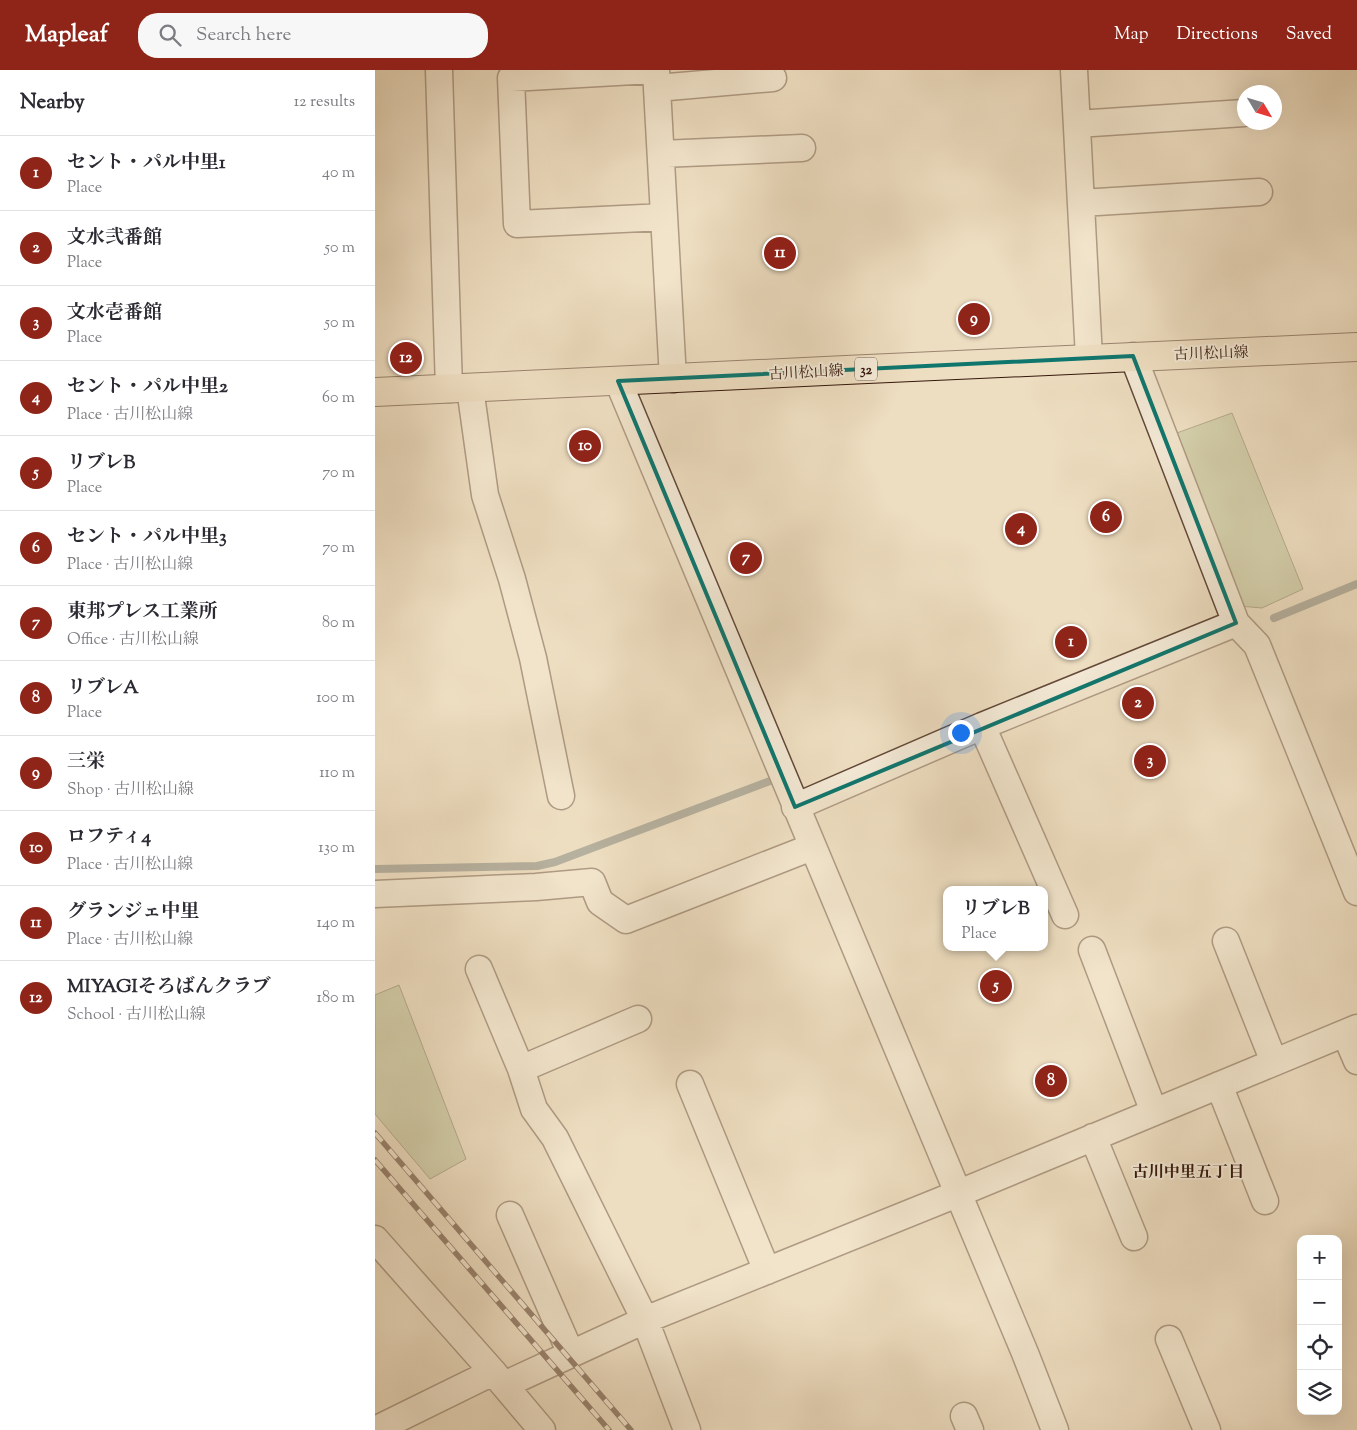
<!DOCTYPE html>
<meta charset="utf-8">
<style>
body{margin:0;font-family:"Sorts Mill Goudy","Noto Serif JP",serif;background:#f7f7f7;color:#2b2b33}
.controls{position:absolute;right:15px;bottom:15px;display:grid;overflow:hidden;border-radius:10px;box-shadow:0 5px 20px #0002}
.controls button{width:45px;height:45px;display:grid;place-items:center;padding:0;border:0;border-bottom:1px solid #e1e1e2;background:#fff;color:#2b2b33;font:25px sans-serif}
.compass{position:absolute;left:862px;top:15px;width:45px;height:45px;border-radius:50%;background:#fff;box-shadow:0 5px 20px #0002;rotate:128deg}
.you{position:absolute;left:585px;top:662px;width:18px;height:18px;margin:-12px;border:4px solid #fff;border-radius:50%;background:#1a73e8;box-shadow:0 0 0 8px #1a73e833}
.badge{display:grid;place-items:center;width:32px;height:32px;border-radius:50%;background:#8f2418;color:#fff;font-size:16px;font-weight:700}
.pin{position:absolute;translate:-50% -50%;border:2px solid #fff;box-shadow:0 1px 5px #0006}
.popup{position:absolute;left:568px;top:816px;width:105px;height:65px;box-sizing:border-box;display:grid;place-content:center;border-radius:10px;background:#fff;filter:drop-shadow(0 1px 4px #0005);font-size:16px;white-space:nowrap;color:#7c7c81}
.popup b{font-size:19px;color:#2b2b33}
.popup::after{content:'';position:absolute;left:50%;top:100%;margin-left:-10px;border:10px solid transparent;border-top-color:#fff}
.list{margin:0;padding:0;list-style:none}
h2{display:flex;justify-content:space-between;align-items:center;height:65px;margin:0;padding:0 20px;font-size:21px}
h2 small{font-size:16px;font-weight:400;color:#7c7c81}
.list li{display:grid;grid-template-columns:32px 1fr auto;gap:15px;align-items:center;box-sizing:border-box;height:75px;padding:0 20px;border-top:1px solid #e1e1e2}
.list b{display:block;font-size:19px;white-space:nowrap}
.list p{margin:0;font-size:16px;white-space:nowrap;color:#7c7c81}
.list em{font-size:16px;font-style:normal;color:#7c7c81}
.icon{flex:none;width:28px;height:28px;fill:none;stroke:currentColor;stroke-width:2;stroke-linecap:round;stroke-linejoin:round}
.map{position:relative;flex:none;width:982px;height:1360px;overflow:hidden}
header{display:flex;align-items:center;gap:30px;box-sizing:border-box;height:70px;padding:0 25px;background:#8f2418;color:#fff}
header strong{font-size:24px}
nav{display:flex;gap:28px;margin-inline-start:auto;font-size:18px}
.search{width:350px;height:45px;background:#f7f7f7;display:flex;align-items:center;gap:12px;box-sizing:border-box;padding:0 18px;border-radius:20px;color:#7c7c81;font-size:19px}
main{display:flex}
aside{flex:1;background:#fff}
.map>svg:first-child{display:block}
.green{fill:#b5c295;stroke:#746c50}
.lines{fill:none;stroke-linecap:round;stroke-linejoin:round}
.stream{stroke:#717973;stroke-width:8}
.minor-casing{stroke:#624939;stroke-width:29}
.major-casing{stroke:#34170c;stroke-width:30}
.minor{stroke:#f4ead7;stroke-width:26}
.major{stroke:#eedec1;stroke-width:28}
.rail-casing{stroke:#34170c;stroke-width:5.5}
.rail{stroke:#f4ead7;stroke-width:4;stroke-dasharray:11;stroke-linecap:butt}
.marked{fill:none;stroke:#0f766e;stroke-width:4;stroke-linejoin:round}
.labels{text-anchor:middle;stroke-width:4;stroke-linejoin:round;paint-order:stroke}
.shield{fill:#f4ead7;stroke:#6e5649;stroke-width:1}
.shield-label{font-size:14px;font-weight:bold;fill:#34170c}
.street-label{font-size:15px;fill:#34170c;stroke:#f4ead7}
.neighbourhood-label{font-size:16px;font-weight:bold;fill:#34170c;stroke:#f4ead7}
</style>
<header>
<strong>Mapleaf</strong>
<div class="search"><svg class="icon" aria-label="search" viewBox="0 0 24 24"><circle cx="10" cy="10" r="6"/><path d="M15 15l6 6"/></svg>Search here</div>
<nav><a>Map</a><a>Directions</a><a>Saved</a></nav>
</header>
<main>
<aside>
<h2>Nearby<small>12 results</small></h2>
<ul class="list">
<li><span class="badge">1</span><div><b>セント・パル中里1</b><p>Place</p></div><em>40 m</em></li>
<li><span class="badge">2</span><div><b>文水弐番館</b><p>Place</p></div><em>50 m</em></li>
<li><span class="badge">3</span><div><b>文水壱番館</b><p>Place</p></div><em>50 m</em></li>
<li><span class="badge">4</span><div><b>セント・パル中里2</b><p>Place · 古川松山線</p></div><em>60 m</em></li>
<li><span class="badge">5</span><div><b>リブレB</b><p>Place</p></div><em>70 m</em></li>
<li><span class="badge">6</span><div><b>セント・パル中里3</b><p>Place · 古川松山線</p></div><em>70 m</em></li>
<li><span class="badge">7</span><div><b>東邦プレス工業所</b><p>Office · 古川松山線</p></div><em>80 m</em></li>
<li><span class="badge">8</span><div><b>リブレA</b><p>Place</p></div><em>100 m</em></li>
<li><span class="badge">9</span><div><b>三栄</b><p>Shop · 古川松山線</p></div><em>110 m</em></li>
<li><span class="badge">10</span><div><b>ロフティ4</b><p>Place · 古川松山線</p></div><em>130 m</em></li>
<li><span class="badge">11</span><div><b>グランジェ中里</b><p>Place · 古川松山線</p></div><em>140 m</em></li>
<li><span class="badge">12</span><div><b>MIYAGIそろばんクラブ</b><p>School · 古川松山線</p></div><em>180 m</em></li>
</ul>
</aside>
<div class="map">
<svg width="982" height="1360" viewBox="0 0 982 1360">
<rect width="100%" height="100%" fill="#eedec1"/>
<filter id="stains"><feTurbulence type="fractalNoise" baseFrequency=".004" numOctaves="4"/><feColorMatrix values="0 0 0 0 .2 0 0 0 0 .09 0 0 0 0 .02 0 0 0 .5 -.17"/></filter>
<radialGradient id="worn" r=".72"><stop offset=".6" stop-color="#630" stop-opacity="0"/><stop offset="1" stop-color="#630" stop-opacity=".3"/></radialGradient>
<!-- green -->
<path class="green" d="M 857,343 L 928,519 L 887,538 L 864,536 L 799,364 Z
M 24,915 L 91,1089 L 55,1109 L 0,1044 L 0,925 Z"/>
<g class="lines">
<!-- stream -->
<path class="stream" d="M 899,548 L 982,514
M 0,799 L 162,796 L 180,792 L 395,711"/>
<defs>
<path id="minor" d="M 64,0 L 74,319
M 277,0 L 136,8 L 142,154 L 289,147
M 281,0 L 298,309
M 699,0 L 714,288
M 282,18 L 398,8
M 702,54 L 869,43
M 286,84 L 427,78
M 706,133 L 884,122
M 758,286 L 861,553 L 882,575 L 982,822
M 243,311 L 650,1283 L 680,1360
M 95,318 L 110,425 L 137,509 L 158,588 L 186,726
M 607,656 L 690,845
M 420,737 L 607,656 L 861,553
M 0,824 L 161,817 L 217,812 L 225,832 L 251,850 L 437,777
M 851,871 L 899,992
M 717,880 L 779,1042
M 104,899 L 146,999 L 159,1039 L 180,1068 L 270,1250 L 312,1360
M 970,963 L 982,991
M 146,999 L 263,949
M 315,1014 L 392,1201
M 844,1015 L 890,1131
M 718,1067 L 759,1167
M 135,1145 L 196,1284
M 0,1169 L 118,1302 L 167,1360
M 794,1269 L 832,1360
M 129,1315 L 270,1250 L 582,1124 L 982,958
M 589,1346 L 595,1360
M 0,1360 L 118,1302"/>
<path id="major" d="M 0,322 C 327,308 655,290 982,277"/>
</defs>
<!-- minor casing -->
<use href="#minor" class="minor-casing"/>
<!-- major casing -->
<use href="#major" class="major-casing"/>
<!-- minor -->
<use href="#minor" class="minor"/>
<!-- major -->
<use href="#major" class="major"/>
<defs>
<path id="rail" d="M 0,1063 L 256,1360
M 0,1090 L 234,1360"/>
</defs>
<!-- rail casing -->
<use href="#rail" class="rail-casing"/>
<!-- rail -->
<use href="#rail" class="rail"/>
</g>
<!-- marked area -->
<path d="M0 0H982V1360H0ZM 758,286 L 861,553 L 420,737 L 243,311 Z" fill="#eedec1" fill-opacity=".55" fill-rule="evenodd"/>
<path class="marked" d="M 758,286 L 861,553 L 420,737 L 243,311 Z"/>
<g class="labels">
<!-- shield labels -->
<rect class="shield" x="480" y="287.5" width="22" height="23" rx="4"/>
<g class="shield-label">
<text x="491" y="304">32</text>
</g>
<!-- street labels -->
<g class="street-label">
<text transform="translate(836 283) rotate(-2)" y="5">古川松山線</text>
<text transform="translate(431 302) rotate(-3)" y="5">古川松山線</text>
</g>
<!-- neighbourhood labels -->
<g class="neighbourhood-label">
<text x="813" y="1107">古川中里五丁目</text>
</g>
</g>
<rect width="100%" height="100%" filter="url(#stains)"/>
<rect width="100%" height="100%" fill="url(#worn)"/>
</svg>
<div class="controls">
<button>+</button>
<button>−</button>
<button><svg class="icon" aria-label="locate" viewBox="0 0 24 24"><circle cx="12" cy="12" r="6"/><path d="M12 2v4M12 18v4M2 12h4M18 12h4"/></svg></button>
<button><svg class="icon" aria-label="layers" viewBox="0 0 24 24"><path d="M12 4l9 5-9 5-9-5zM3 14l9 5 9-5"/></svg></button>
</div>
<svg class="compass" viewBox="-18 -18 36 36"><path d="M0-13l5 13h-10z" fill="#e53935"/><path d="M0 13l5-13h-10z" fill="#7c7c81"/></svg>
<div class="you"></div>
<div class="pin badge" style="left:696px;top:572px">1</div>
<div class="pin badge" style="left:763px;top:633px">2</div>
<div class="pin badge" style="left:775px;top:691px">3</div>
<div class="pin badge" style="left:646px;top:459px">4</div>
<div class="pin badge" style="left:621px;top:916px">5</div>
<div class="popup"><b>リブレB</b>Place</div>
<div class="pin badge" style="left:731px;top:447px">6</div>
<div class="pin badge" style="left:371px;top:488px">7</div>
<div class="pin badge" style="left:676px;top:1011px">8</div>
<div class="pin badge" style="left:599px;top:249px">9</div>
<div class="pin badge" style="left:210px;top:376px">10</div>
<div class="pin badge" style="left:405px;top:183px">11</div>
<div class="pin badge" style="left:31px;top:288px">12</div>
</div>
</main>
